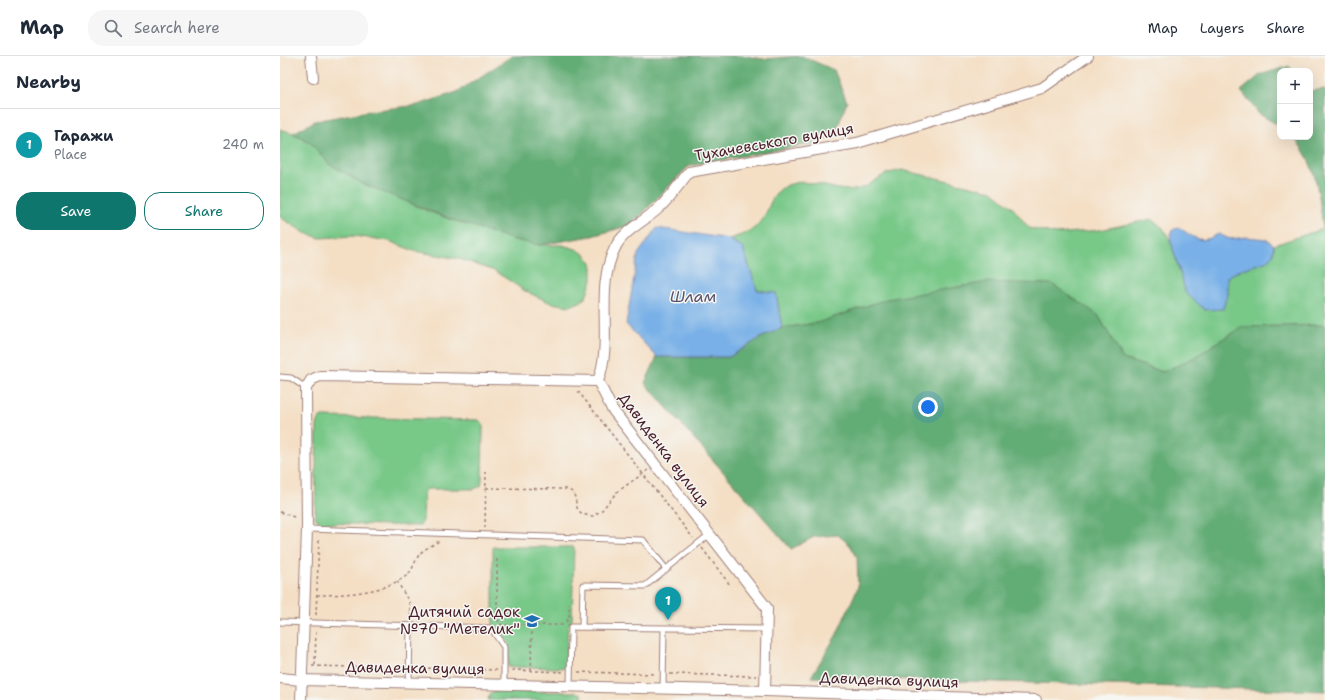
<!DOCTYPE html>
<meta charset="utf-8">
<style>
body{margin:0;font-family:"Shantell Sans",sans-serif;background:#f6f6f7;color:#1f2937}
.controls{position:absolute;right:12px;top:12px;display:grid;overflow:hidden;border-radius:8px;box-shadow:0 4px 16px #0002}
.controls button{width:36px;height:36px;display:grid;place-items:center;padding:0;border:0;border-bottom:1px solid #e0e1e3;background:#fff;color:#1f2937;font:20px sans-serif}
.you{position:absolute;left:648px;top:351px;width:14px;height:14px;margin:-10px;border:3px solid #fff;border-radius:50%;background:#1a73e8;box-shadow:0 0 0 6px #1a73e833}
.badge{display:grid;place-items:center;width:26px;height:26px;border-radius:50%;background:#0f766e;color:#fff;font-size:13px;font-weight:700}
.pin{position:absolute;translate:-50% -33px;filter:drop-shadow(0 1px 2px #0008)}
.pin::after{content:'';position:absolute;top:21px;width:14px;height:12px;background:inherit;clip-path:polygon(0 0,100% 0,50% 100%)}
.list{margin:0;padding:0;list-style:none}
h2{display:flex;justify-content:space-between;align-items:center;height:52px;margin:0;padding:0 16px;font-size:17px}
h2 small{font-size:13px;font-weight:400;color:#747a83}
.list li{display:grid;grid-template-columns:26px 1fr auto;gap:12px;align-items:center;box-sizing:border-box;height:72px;padding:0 16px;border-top:1px solid #e0e1e3}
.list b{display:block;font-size:15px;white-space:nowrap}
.list p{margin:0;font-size:13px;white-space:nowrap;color:#747a83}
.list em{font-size:13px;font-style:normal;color:#747a83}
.actions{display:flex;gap:8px;padding:12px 16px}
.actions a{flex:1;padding:9px 0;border:1px solid #0f766e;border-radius:16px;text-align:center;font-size:14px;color:#0f766e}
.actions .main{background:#0f766e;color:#fff}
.icon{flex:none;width:22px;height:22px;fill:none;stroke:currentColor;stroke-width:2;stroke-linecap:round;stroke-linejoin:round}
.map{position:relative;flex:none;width:1045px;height:644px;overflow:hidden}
header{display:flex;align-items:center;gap:24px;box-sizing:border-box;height:56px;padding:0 20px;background:#fff;border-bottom:1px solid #e0e1e3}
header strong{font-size:19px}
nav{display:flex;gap:22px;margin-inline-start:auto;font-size:14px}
.search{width:280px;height:36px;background:#f6f6f7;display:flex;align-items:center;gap:10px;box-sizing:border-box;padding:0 14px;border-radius:16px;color:#747a83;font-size:15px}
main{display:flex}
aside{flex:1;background:#fff}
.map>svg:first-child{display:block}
.green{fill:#78c888;stroke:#61745a}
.forest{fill:#62ac74;stroke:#566650}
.water{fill:#78b0e7;stroke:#616889}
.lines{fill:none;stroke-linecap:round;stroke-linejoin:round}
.lane-casing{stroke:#9f7f78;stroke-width:7}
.street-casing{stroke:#9f7f78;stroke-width:12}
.path{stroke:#9f7f78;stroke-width:1.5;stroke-dasharray:3 3;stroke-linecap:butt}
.lane{stroke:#fff;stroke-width:5}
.street{stroke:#fff;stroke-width:10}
.labels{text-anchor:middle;stroke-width:3;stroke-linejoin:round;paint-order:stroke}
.street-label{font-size:15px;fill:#4a1f2b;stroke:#f6f6f2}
.poi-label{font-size:15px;fill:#4a1f2b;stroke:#f6f6f2;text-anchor:end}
.water-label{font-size:16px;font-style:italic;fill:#5a526d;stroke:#f6f6f2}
</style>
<header>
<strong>Map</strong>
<div class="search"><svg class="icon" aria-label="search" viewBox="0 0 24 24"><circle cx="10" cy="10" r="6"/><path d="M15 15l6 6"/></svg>Search here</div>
<nav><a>Map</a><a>Layers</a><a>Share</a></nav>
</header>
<main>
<aside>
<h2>Nearby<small></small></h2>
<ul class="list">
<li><span class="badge" style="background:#0f9aa8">1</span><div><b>Гаражи</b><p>Place</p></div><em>240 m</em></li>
</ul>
<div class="actions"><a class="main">Save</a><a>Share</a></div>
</aside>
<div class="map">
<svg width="1045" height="644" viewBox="0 0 1045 644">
<rect width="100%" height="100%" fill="#f6f6f2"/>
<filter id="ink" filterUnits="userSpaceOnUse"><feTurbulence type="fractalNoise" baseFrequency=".025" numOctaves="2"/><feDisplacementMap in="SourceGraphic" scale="8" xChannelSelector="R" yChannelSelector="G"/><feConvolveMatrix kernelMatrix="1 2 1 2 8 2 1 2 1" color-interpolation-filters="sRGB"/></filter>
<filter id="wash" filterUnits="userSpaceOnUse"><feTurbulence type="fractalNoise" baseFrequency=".012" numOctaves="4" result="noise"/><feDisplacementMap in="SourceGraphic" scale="16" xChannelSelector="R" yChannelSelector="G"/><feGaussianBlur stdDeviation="0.9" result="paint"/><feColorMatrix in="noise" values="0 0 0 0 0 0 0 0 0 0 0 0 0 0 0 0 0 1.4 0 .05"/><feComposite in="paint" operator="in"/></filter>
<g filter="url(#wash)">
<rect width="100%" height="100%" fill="#f4dfc5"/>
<!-- green -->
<path class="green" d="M 0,73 L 13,77 L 31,87 L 49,108 L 145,154 L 169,163 L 259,189 L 282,189 L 296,193 L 306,199 L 312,209 L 312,224 L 306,241 L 300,246 L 290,250 L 271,247 L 245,235 L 215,215 L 180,203 L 134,195 L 109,185 L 74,180 L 40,182 L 25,177 L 0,161 Z
M 622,114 L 712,135 L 732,151 L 749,172 L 776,178 L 820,174 L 872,163 L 883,172 L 891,186 L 906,237 L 947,239 L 947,221 L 962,213 L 985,206 L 993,199 L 994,189 L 1045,172 L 1045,269 L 961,271 L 915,301 L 883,316 L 843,303 L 818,259 L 607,243 L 537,267 L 502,272 L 496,237 L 477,234 L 463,192 L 449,183 C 462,179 478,174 484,161 C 489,152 492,139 501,133 C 523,117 548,135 572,134 C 587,133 593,125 604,119 C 609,116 616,116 622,114 Z
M 42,361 L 199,364 L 203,368 L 203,372 L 202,423 L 201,430 L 194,433 L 146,433 L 144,438 L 143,465 L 139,470 L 40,467 L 35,461 L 35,455 L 37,369 L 39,363 Z
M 213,491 L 294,491 L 292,564 L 288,571 L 286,612 L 228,611 L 228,587 L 213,568 Z
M 216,635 L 295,636 L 302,638 L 303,644 L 208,644 L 210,637 Z"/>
<!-- forest -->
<path class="forest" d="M 232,0 L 465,0 L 483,3 L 522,0 L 554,14 L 567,46 L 555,78 L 536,87 L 409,110 L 351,169 L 312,180 L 259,189 L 234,184 L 170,163 L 83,128 L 49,108 L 31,87 L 13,77 L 35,65 L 89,55 L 138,49 L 177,36 Z
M 1009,10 L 1013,15 L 1000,15 L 1000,70 L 979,58 L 961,35 L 980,19 Z
M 1045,33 L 1045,172 L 1043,173 C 1039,139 1037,107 1013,81 L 1030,81 L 1030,35 Z
M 707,226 L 772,228 L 818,259 L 843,303 L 883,316 L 915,301 L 961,271 L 1045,269 L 1045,635 L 531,621 L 557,578 L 578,531 L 577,501 L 570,489 L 558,479 L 534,481 L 511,493 L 365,327 L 377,301 L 449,301 L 480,282 L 502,272 L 537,267 L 607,243 Z"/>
<!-- water -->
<path class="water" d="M 377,172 L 449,183 L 463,192 L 477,234 L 496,237 L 502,272 L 480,282 L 449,301 L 377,301 L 346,268 L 358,198 Z
M 900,172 C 914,182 921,189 938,178 L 950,183 L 967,181 L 986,183 L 994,189 L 993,199 L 985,206 L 962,213 L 947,221 L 947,239 L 943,253 L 925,254 L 906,237 L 891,186 L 890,177 L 894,173 Z"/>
</g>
<g filter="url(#ink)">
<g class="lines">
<defs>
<path id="lane" d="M 0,321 L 11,322 L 26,332
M 27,473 L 363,484 L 386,513
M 0,566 L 211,572 L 224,591 L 224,629
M 302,571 L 303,529 L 365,530 L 430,478
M 129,627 L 130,570
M 290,631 L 291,571 L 487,573
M 383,633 L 384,572"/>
<path id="street" d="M 31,0 L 33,22
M 318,325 C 334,284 314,234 335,192 C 344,173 368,164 382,149 C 392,139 400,127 409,116 L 577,87 L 762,32 L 808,0
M 318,325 L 332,353 L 487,552 L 485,635
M 0,622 L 21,624 L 485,635 L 756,644
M 21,644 L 27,473 L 26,332 L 31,324 L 40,320 L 318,325"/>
</defs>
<!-- lane casing -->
<use href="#lane" class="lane-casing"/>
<!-- street casing -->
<use href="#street" class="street-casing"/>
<!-- path -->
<path class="path" d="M 298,335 L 413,482
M 206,432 L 287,433 C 304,440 286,458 313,460 L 322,454 L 337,436 L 368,414
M 0,456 L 17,462
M 205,472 L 206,416
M 422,492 L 450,529
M 217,503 L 217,560 L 219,568 L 224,569 L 284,569
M 117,525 L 129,546 L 131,564
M 37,539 C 64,539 103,537 126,520 C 133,515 134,506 139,499 C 142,494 153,489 159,485
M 36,559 L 39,481
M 286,566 L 289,561 L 289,547
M 35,609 L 36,573
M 32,610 L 122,612
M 136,612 L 218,614
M 232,614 L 284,616
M 251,615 L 252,565
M 298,616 L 376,618
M 390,618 L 476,620"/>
<!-- lane -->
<use href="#lane" class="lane"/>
<!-- street -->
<use href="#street" class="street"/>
</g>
</g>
<!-- icons -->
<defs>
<symbol id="school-bare" viewBox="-9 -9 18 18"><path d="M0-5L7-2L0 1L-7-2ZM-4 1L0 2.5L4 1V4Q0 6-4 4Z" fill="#1f6fb2" stroke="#f6f6f2" stroke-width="2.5" paint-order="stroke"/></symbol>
</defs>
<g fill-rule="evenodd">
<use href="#school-bare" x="241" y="554" width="22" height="22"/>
</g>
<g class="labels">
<!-- street labels -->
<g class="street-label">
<text transform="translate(494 86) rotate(-10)" y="5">Тухачевського вулиця</text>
<text transform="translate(384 394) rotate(53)" y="5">Давиденка вулиця</text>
<text transform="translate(135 612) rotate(1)" y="5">Давиденка вулиця</text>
<text transform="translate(609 624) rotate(2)" y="5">Давиденка вулиця</text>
</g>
<!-- poi labels -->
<g class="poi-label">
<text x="240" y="561">Дитячий садок<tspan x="240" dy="17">№70 "Метелик"</tspan></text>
</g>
<!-- water labels -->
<g class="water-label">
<text x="413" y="246">Шлам</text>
</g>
</g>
</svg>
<div class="controls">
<button>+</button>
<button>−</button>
</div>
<div class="you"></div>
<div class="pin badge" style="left:388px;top:564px;background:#0f9aa8">1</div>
</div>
</main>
